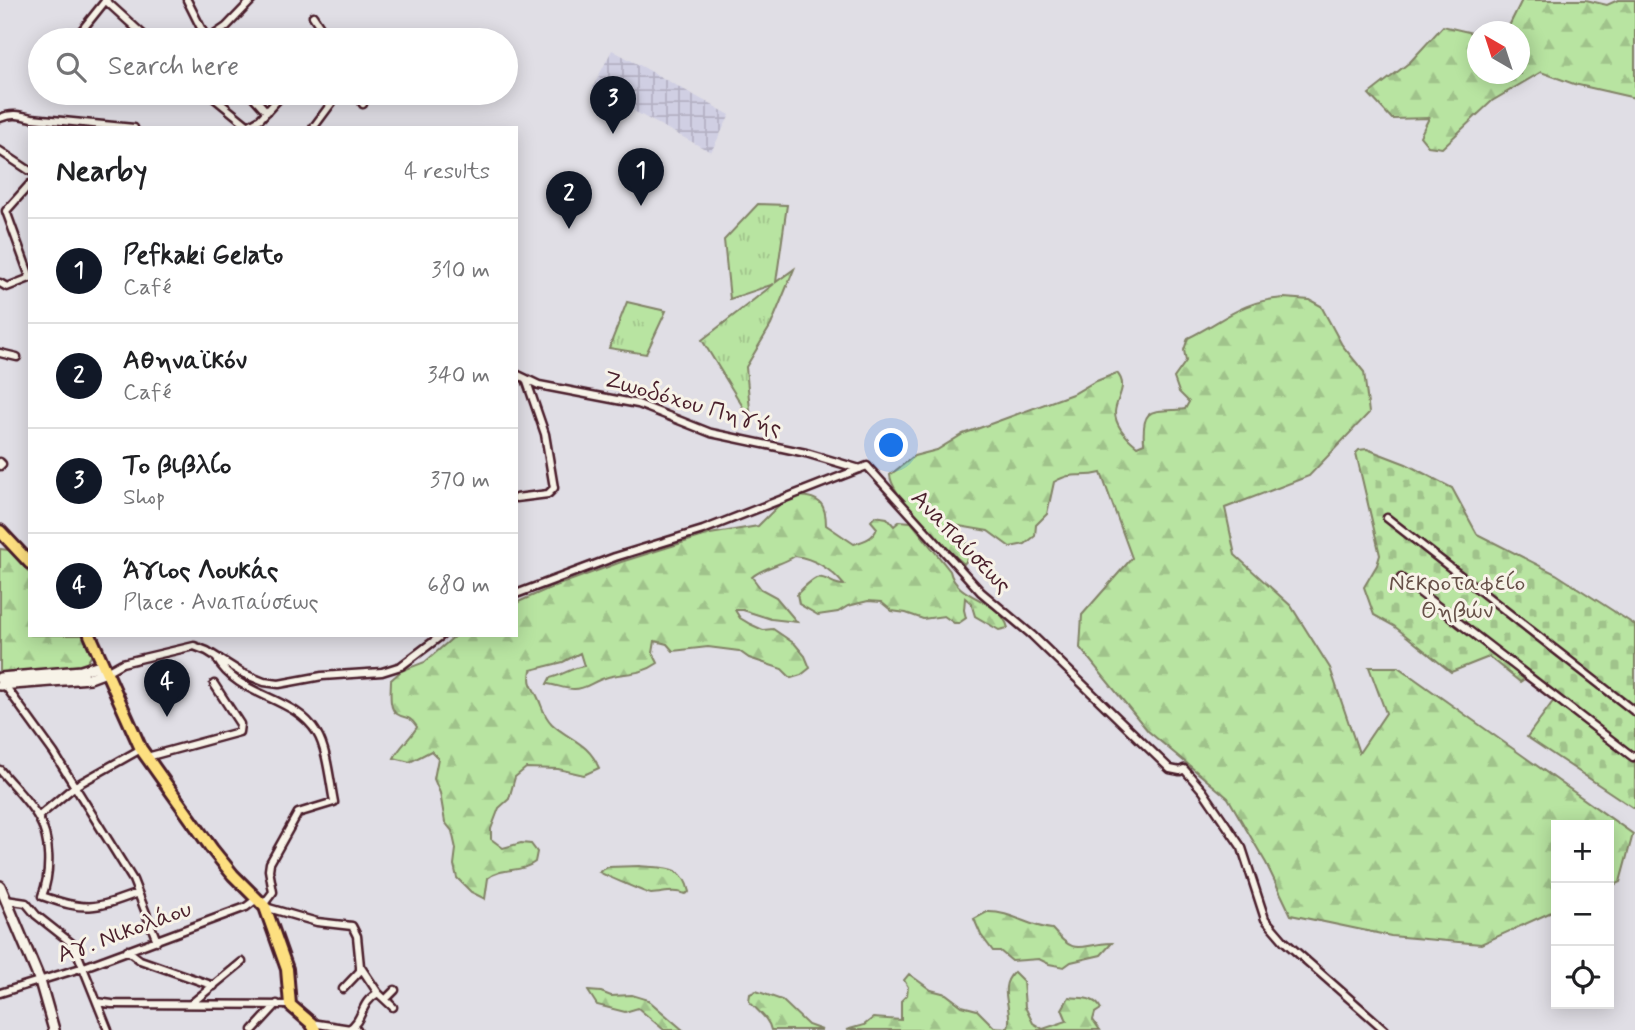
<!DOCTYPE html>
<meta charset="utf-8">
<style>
body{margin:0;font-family:Mynerve,sans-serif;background:#f2f2f2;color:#202124}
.controls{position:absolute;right:21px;bottom:21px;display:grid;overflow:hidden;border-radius:0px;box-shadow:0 4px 18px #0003}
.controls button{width:63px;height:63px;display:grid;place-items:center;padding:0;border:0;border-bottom:2px solid #e0e0e0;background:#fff;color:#202124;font:35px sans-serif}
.compass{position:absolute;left:1467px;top:21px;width:63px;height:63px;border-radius:50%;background:#fff;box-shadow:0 4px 18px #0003;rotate:321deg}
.you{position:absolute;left:892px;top:446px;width:24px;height:24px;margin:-18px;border:5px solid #fff;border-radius:50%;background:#1a73e8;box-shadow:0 0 0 10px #1a73e833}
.badge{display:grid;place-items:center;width:46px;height:46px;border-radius:50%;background:#111827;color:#fff;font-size:23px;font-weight:700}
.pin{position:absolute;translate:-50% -58px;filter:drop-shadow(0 2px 4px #0008)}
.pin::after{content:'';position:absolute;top:37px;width:24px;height:21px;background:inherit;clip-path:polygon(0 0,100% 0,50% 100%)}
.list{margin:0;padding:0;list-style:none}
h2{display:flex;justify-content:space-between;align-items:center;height:91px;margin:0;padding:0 28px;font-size:30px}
h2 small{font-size:23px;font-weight:400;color:#757577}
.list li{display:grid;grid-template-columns:46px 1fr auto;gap:21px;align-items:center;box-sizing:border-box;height:105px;padding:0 28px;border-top:2px solid #e0e0e0}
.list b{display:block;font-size:26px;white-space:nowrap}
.list p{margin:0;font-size:23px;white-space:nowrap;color:#757577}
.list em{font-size:23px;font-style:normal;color:#757577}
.icon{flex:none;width:38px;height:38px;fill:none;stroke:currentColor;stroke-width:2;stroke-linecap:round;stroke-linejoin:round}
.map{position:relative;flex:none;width:1635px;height:1030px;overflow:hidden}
.search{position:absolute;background:#fff;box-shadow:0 4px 18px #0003;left:28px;top:28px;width:490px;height:77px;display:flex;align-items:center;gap:18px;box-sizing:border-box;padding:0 24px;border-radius:38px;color:#757577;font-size:26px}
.panel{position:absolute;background:#fff;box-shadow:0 4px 18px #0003;left:28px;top:126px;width:490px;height:511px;border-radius:0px}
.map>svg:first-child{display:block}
.industrial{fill:url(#industrial-grid)}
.grass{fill:url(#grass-tufts);stroke:#818266;stroke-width:2}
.forest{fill:url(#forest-firs);stroke:#818266;stroke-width:2}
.cemetery{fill:url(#cemetery-stones);stroke:#818266;stroke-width:2}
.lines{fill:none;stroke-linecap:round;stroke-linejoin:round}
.street-casing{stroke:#4a1f2b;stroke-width:11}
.secondary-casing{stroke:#4a1f2b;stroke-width:14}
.primary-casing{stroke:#4a1f2b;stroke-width:16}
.street{stroke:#f7f3e8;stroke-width:6}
.secondary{stroke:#f7f3e8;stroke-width:9}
.primary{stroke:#fddf80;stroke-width:10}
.labels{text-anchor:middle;stroke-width:6;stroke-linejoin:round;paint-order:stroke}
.street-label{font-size:24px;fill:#4a1f2b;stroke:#f7f3e8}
.park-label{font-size:24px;fill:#665048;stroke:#f7f3e8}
</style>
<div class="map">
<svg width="1635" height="1030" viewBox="0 0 1635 1030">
<defs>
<pattern id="industrial-grid" width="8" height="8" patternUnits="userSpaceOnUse" patternTransform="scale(1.75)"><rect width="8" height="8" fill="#d0cfe3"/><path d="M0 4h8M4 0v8" fill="none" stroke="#b4b1c3"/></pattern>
<pattern id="grass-tufts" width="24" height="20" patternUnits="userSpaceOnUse" patternTransform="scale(1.75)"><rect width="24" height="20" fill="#b8e4a1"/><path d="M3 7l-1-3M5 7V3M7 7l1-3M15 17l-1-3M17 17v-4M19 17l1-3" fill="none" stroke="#a0c38b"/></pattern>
<pattern id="forest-firs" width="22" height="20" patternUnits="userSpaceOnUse" patternTransform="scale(1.75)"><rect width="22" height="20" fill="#b8e4a1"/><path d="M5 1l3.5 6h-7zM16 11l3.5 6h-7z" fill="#a0c38b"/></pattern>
<pattern id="cemetery-stones" width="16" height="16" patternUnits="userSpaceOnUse" patternTransform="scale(1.75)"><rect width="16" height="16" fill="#b8e4a1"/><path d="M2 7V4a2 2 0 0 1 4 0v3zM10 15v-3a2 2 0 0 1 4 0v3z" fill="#a0c38b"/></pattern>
</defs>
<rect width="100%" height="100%" fill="#e0dee5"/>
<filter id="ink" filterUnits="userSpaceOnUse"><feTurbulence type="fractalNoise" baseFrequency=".0143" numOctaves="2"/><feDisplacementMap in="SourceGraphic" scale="14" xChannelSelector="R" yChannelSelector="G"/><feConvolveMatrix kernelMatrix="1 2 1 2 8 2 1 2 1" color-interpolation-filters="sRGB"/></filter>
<g filter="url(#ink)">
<!-- industrial -->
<path class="industrial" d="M 612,50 L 730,115 L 711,152 L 592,89 Z"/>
<!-- grass -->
<path class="grass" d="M 758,204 L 787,205 L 776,282 L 794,269 L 771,325 L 746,367 L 751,420 L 702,340 L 774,284 L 730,299 L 724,240 Z
M 627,302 L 666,311 L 646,354 L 609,348 Z"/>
<!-- forest -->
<path class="forest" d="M 1522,0 L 1586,0 L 1607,5 L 1618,0 L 1635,0 L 1635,98 L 1574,84 L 1541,72 L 1492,101 L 1442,148 L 1428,146 L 1420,136 L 1429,118 L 1392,119 L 1369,94 L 1410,62 L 1443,26 L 1477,34 L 1478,74 L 1520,74 L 1520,32 L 1493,31 L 1508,28 Z
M 1284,298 L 1310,300 L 1321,306 L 1342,345 L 1364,372 L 1369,413 L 1309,476 L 1225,508 L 1235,555 L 1291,606 L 1330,668 L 1359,753 L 1386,713 L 1369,667 L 1398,667 L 1633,834 L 1620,882 L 1609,887 L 1609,825 L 1556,825 L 1556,910 L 1481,944 L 1391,936 L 1291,915 L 1266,863 L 1228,798 L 1148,731 L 1080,648 L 1082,615 L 1132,558 L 1101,473 C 1080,479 1074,470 1054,482 L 1047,514 L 1036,525 L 1035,536 L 1025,544 L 1010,547 L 988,531 L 959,526 C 964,541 975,550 964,564 C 946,548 891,496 890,475 L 914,456 L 937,450 L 963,434 L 1075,393 L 1094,382 L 1117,373 C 1129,386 1116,398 1115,412 C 1115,426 1127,438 1137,446 L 1144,443 C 1141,403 1155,413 1185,409 L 1189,402 L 1179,392 L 1174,378 L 1186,361 L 1184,350 L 1188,338 C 1225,320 1240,301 1284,298 Z
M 799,496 C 820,497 826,504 826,525 L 854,544 C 864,541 874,538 877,528 L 871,521 L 875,516 L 887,518 L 894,526 L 900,521 L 911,522 L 950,571 C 956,600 1000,598 1008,628 L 999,630 L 975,616 L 971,603 L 965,598 L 964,610 L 966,618 L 959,623 L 954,623 L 944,616 L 923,619 L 906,613 L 892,611 L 881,602 L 868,601 L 848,606 L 838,612 L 818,615 L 799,604 L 797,594 C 802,589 810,581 816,578 C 825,575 834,586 844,585 C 831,569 816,559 795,556 C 781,565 764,567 752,577 L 761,589 L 776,597 L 797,622 L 771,619 L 743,610 L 735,610 L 740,618 L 750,624 L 763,630 L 773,629 L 795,644 L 805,656 L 810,668 L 801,675 L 791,678 L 782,669 L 749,658 L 739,651 L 708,647 L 673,651 L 667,644 L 655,641 L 653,653 L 658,663 C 640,676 624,672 605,678 C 593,681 587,689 574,689 C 565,689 556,685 547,684 L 550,678 C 563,675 571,668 584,666 L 580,653 L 563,662 L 531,670 C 528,686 533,686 539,700 C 543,709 544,716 552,724 C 569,740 588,742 599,768 L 584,775 L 558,769 L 526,768 L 515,777 L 509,799 L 499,808 L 491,829 L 491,839 L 503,848 L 521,843 L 531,844 L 537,852 L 535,862 C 521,873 502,867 488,878 L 485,899 L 471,892 L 457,878 L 454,865 L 456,849 L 452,831 L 445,822 L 440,793 L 434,779 L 438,758 L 431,751 L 410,762 L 394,758 C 400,746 410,739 417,727 C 407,713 408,721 397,714 C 388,709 391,689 391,680 L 401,671 L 425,662 L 456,635 L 516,635 L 516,603 L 550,588 L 621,562 L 710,534 L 758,526 L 779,505 Z
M 0,549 L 9,550 L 30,573 L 30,635 L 83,635 L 92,655 L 85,666 L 0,675 Z
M 639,866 C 662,869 683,863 689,892 L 685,894 C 672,889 663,894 651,894 C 646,893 602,874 599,872 L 608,867 Z
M 987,912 C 1010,911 1029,927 1052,929 C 1077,958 1079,944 1112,943 L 1101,955 L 1071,962 L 1064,967 L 1049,964 L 1039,959 L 1012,961 L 1000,951 L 993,951 L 981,935 L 974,919 Z
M 1014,972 L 1023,981 L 1025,1007 L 1033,1023 L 1043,1029 L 1067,1021 L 1062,1009 L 1069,997 C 1081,999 1095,996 1101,1009 L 1095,1013 L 1093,1020 L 1100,1030 L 846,1030 L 864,1025 L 873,1018 L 901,1020 L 901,1001 L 907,995 L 908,987 L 904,980 L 909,974 L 931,990 L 946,994 L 962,1006 L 977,1010 L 994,1027 L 1008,1028 C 1014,1008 996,989 1014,972 Z
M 588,991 L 601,992 L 611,996 L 632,995 L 648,1000 L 683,1030 L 664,1030 L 638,1008 L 625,1012 L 597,1005 Z
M 756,991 L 782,1000 L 808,1025 L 822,1030 L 771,1030 C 768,1017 757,1011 749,1001 L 750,994 Z"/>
<!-- cemetery -->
<path class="cemetery" d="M 1367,449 L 1406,464 L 1452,488 L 1477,534 L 1556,574 L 1635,625 L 1635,809 L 1527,737 L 1554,700 L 1526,678 L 1520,682 L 1489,657 L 1451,672 L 1394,626 L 1374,615 L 1364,587 L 1377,565 L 1380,555 L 1356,453 L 1359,450 Z"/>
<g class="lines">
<defs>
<path id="street" d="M 105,0 L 149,40
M 187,0 L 207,40
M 313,16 L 329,40
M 74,40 L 106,0
M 207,40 L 226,27 L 252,0
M 208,93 L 251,128
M 250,93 L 267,112
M 357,93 L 363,104
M 0,118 C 11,113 20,115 32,118 L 134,128
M 246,127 L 260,119 L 284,93
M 313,128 L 339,93
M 0,151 L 30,171
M 30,184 L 6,211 L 30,277
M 0,283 L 7,287 L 30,278
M 0,353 L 17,357
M 516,374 L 539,385 L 638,404 L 711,433 L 806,453 L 860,469
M 0,462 L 2,464 L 0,466
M 516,498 L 548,494 L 554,488 L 545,434 L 526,379
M 1387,518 L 1635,712
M 1401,578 L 1633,757 L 1635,755
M 516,594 L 615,557 L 703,530 L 867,466 L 981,592 L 1032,635 L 1170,769 L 1180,771 L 1184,769 L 1203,791 L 1242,848 L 1265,919 L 1284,941 L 1385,1030
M 217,659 C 239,698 294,695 317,733 C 327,749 330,782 334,802 L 298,813 L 270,863 L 269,870 L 273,892 L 263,905
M 106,672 L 122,663 L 194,646 L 207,651 L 242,673 L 264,682 L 279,684 L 322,676 L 382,672 L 401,666 L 442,635
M 4,684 L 54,753 L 133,880 L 157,941
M 147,757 L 239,732 L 240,724 L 214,684
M 0,770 C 12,785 28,800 38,817 C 51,839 51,873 42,896 C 87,912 94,909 138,893
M 38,817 L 75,786 L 141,749
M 6,900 L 26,903 L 36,915 L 74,945 L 108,1030
M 265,907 L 317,922 L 352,926 L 357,936 L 360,966 L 360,971 L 343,989
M 127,950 L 140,960 L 214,986
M 360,966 L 378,993
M 0,993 L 84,967 L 246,907 L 258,898
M 386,999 L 395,990
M 97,1002 L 112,1004 L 290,1005
M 192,1003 L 242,962
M 311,1023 L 357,1030
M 253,1030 L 277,1004
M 348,1030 C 365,1019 359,1003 378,993 L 393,1007"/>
<path id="secondary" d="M 0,678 L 81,671 L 103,664
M 0,685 L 90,678 L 106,672
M 0,886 L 40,981 L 54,1030"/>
<path id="primary" d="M 0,531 L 30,563
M 90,635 L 141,749 L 212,849 L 233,875 L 265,907 L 287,969 L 290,1005 L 311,1023 L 315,1030"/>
</defs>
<!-- street casing -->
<use href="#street" class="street-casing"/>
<!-- secondary casing -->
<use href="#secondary" class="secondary-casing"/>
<!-- primary casing -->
<use href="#primary" class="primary-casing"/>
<!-- street -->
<use href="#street" class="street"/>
<!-- secondary -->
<use href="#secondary" class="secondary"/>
<!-- primary -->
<use href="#primary" class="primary"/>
</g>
</g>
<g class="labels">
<!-- street labels -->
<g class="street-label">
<text transform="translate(693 403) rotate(16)" y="8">Ζωοδόχου Πηγής</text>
<text transform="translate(962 541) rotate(46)" y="8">Αναπαύσεως</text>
<text transform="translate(124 931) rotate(-20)" y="8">Αγ. Νικολάου</text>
</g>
<!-- park labels -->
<g class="park-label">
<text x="1457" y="590">Νεκροταφείο<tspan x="1457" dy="28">Θηβών</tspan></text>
</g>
</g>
</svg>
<div class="controls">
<button>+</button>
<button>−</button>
<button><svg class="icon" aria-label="locate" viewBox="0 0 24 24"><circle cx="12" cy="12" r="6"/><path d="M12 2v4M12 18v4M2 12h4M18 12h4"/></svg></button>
</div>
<svg class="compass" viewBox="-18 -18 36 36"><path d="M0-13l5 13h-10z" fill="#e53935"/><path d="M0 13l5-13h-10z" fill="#757577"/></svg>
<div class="you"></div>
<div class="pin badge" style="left:641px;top:206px">1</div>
<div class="pin badge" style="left:569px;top:229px">2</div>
<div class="pin badge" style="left:613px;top:134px">3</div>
<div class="pin badge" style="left:167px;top:717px">4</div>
<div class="search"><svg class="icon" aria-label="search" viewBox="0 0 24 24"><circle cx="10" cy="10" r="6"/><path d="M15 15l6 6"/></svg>Search here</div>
<section class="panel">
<h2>Nearby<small>4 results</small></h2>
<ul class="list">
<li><span class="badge">1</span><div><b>Pefkaki Gelato</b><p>Café</p></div><em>310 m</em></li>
<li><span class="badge">2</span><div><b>Αθηναϊκόν</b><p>Café</p></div><em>340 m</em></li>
<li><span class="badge">3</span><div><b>Το βιβλίο</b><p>Shop</p></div><em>370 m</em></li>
<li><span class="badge">4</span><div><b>Άγιος Λουκάς</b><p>Place · Αναπαύσεως</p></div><em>680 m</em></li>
</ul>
</section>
</div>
